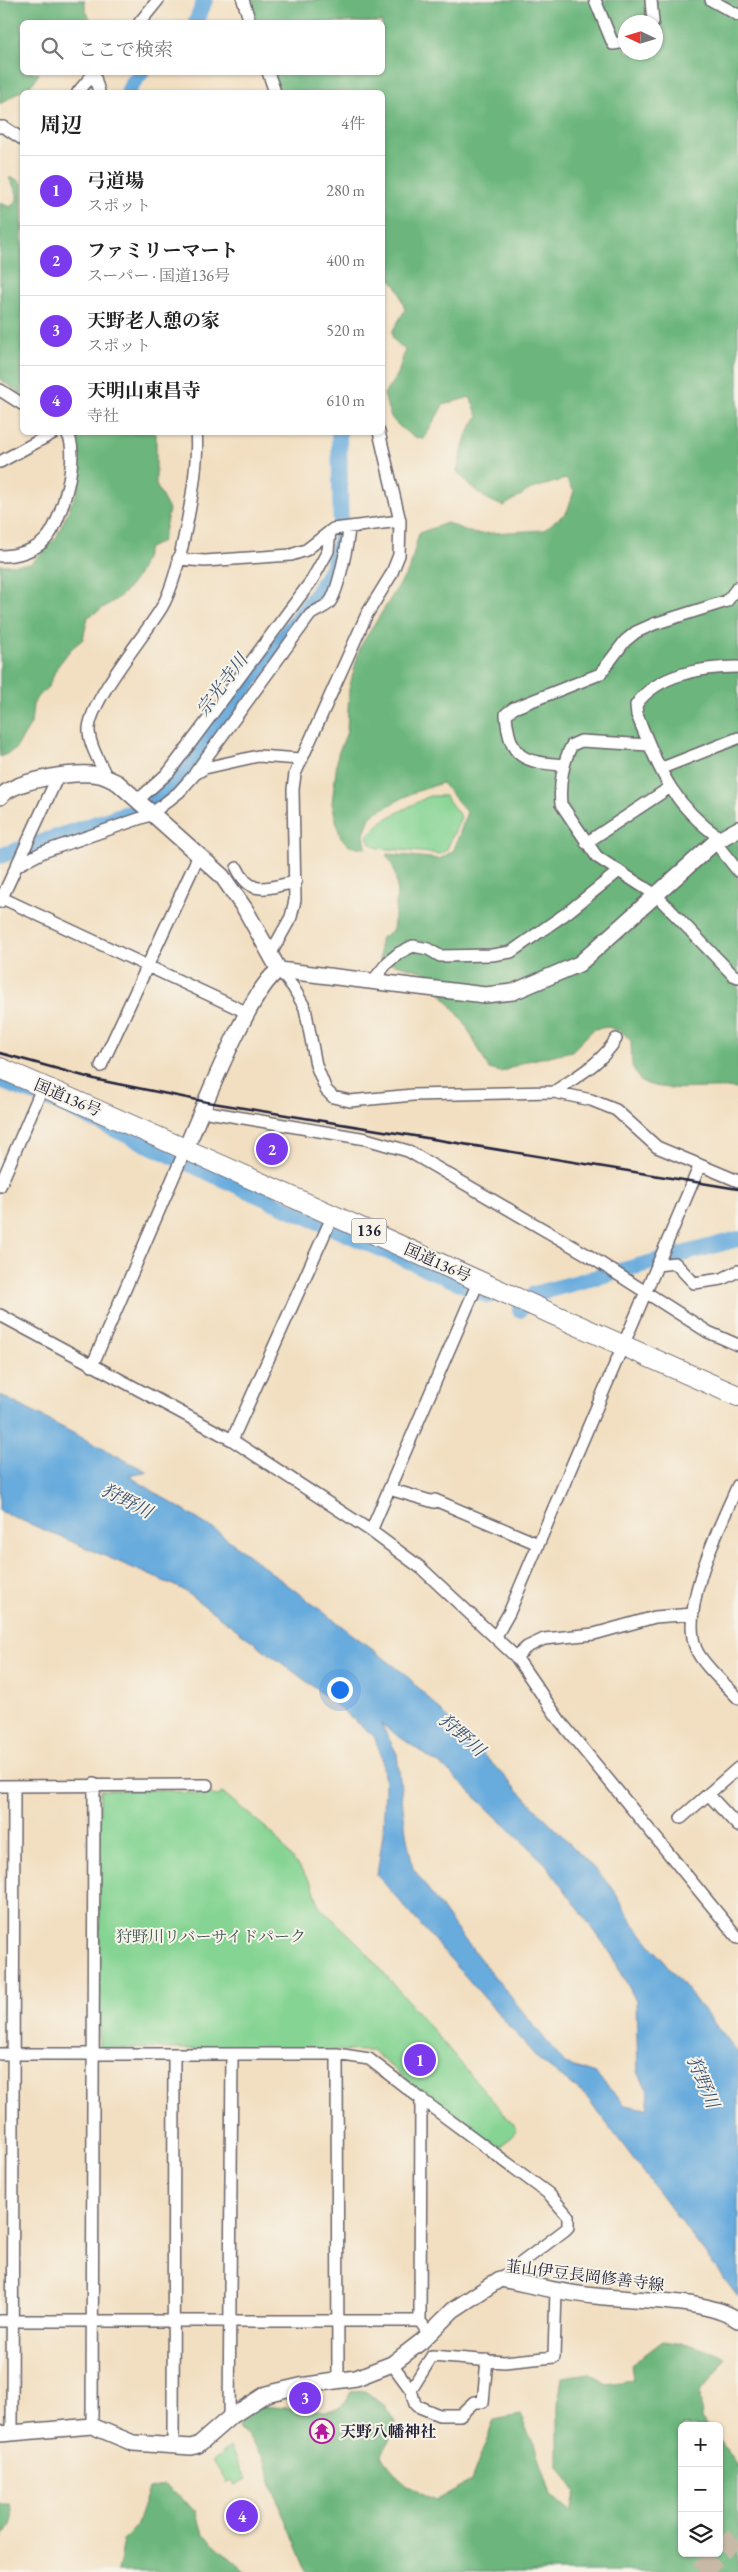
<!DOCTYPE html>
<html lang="ja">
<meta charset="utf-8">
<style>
body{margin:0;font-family:"EB Garamond","Noto Serif JP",serif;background:#f6f6f6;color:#222}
.controls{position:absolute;right:15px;bottom:15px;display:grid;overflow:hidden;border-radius:8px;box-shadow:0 1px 4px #0004}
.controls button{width:45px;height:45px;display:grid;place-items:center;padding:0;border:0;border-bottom:1px solid #e0e0e0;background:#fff;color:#222;font:25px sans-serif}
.compass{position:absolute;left:618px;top:15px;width:45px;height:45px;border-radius:50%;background:#fff;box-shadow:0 1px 4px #0004;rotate:274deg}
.you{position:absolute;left:339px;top:1689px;width:18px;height:18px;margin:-12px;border:4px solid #fff;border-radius:50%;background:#1a73e8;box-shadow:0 0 0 8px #1a73e833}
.badge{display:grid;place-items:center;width:32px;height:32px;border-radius:50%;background:#7c3aed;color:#fff;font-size:16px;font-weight:700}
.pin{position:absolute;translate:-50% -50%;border:2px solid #fff;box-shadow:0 1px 5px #0006}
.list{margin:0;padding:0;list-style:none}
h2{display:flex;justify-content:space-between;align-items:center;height:65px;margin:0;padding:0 20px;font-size:21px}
h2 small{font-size:16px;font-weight:400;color:#767676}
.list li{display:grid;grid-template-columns:32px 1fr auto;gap:15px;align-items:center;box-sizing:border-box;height:70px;padding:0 20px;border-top:1px solid #e0e0e0}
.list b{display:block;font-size:19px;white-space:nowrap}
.list p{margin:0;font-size:16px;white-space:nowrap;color:#767676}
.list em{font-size:16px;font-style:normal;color:#767676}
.icon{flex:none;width:28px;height:28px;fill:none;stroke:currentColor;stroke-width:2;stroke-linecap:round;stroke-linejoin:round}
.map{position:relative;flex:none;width:738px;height:2572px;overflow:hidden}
.search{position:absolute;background:#fff;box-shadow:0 1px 4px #0004;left:20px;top:20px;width:365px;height:55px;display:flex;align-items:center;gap:12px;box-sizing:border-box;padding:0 18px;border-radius:8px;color:#767676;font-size:19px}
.panel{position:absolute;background:#fff;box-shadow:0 1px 4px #0004;left:20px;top:90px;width:365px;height:345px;border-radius:8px}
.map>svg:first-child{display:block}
.green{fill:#85d493;stroke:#547b67}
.forest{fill:#6cb67d;stroke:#476c5c;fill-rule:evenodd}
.water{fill:#68abdd;stroke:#45668c;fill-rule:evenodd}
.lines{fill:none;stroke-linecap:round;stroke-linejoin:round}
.river{stroke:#68abdd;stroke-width:16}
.highway-tunnel{stroke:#c8b9a6;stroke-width:20;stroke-dasharray:20 10;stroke-linecap:butt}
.street-casing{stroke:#6b646a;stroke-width:14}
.secondary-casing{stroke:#6b646a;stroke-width:18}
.highway-casing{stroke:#6b646a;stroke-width:22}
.street{stroke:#fff;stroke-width:11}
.secondary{stroke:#fff;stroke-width:15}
.highway{stroke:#fff;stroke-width:20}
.rail{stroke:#22223b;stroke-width:2.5}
.labels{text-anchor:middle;stroke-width:4;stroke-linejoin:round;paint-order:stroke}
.shield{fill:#f7f3e8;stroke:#62616f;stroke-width:1}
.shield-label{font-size:15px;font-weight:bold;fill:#22223b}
.street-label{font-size:16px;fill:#22223b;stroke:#f7f3e8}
.park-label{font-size:16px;fill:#405755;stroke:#f7f3e8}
.poi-label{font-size:16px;font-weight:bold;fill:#22223b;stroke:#f7f3e8;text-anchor:start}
.water-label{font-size:18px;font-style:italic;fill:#3a5274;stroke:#f7f3e8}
</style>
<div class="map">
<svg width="738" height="2572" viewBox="0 0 738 2572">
<rect width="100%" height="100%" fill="#f7f3e8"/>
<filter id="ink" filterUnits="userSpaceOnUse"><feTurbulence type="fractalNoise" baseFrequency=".02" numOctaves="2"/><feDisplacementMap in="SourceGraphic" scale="10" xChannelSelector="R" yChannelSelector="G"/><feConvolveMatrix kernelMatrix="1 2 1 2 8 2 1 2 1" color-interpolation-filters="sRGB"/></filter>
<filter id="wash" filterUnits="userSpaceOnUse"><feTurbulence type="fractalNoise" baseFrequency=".0096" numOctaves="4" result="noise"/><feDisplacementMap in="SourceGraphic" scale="20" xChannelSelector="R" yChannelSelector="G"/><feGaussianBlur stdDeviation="1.12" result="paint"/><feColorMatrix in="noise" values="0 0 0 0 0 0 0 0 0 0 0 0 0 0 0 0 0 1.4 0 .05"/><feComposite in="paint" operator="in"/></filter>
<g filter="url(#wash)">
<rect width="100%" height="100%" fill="#f2dfc1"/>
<!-- green -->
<path class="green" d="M 429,796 L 445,796 L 461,817 L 447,849 L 441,854 L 378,848 L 370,843 L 367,836 L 382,821 Z
M 100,1790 L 160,1790 L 219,1796 L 222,1792 L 272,1833 L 312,1884 L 320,1907 L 361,1946 L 517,2129 L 496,2153 L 372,2051 L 99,2048 Z
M 230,2447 L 246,2480 L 235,2486 L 231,2481 L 227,2483 L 213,2461 Z"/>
<!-- forest -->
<path class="forest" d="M 0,0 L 84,0 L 86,11 L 92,22 L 22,22 L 22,72 L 39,73 L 33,83 L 0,104 Z
M 248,0 L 738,0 L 738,1089 C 705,1085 673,1094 641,1082 L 632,1066 L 631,1041 L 622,1032 L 608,1027 L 594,1029 L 572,1051 L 527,1061 L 501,1072 L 489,1069 L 464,1022 L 425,972 L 380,960 L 380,939 L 393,930 C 396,905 402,877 387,856 L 388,854 L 440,859 L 454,850 L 467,812 L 442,783 L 412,793 L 371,815 L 364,833 L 366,848 L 349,846 L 340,836 L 332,803 L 338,754 L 347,732 L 349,689 L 360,647 L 410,568 L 419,533 L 447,523 L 475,534 L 544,530 L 567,512 L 574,491 L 566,479 L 531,489 L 504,506 C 485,501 469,486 457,471 L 466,436 L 478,416 L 470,397 L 443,405 L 424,439 C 413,439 397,426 391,417 C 388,411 386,401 384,394 L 398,374 L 405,350 L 393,339 L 392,332 L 405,310 L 399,290 L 383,269 L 382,92 L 279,92 L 272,73 L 382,72 L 382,22 L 256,22 ZM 626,22 L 656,22 L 656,52 L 626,52 Z
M 9,178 L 14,178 L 22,183 L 22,395 L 0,379 L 0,203 L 10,207 L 17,201 L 17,193 Z
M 74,433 L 156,433 L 156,485 L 169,510 L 162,541 L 148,549 C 136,589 123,596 88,617 L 83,639 L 71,649 L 57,667 L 48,687 L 37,697 L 33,705 L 31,724 L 15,750 L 0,757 L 0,565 L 30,564 L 56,538 L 79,487 Z
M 663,2341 L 695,2346 L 726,2357 L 719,2370 L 700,2392 L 702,2419 L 708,2426 L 682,2426 L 682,2553 L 719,2553 L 719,2439 L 738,2466 L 738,2572 L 306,2572 L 278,2503 L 264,2458 L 247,2436 L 239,2430 L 238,2425 L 259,2406 L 328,2411 L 343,2406 L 351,2392 L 365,2391 L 384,2405 L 395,2422 L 390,2440 L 381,2456 L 405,2485 L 436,2500 L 471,2481 L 494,2420 L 520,2415 L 535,2447 L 550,2495 L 571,2511 L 576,2492 L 558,2465 L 558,2405 L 562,2377 L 589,2373 L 607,2384 L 633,2380 L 631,2365 Z
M 164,2485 L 196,2510 L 203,2534 L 246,2572 L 117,2572 L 123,2540 L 136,2527 L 149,2489 Z
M 0,2504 L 10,2504 C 17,2520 7,2529 0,2543 Z"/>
<!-- water -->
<path class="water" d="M 0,1395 L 148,1472 L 129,1476 L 218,1532 L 406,1675 L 611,1886 L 633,1923 L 738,2053 L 738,2297 L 586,2096 L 537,2058 L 377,1875 L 383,1834 L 385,1787 L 382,1757 L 374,1736 L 306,1681 L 182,1589 L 0,1511 ZM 381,1724 L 446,1769 L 546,1864 L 612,1955 L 636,2001 L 638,2072 L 649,2093 L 647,2109 L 625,2105 L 596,2074 L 565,2064 L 456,1929 L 413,1868 L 406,1833 L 397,1754 Z"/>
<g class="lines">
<!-- river -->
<path class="river" d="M 196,22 L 205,0
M 128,92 L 132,84 L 142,72
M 0,856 L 141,808 L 172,784 L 317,593 L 332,567 L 341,538 L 339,432
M 0,1081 L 46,1098 L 257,1195 L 489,1296
M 520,1310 L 534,1294 L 738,1239"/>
</g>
</g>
<g filter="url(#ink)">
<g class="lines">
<!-- highway-tunnel -->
<path class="highway-tunnel" d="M 700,2572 L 738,2535"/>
<defs>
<path id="street" d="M 243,0 L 250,22
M 595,0 L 613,44 L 626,42
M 651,0 L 653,22
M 711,0 L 738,15
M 140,22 L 158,0
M 268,72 L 275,92
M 94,74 L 99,92
M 78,92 L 95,72
M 0,127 L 4,127 L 22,139
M 0,390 L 22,404
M 0,462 L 55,432
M 0,556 C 16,556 35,551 46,539 C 61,524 82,450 66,432
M 178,559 L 205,561 L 291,555 L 306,550 L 333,529 L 400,521
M 649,745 L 581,741 L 572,745 C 563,761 559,785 561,804 L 597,857 L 656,895 L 733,975 L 738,977
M 564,765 C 525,762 509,760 506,714 L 514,708 L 600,674 L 625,641 L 636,632 L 654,624 L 727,601 L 738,587
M 662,768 L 738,738
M 195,773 L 310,615 C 316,610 324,608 329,603 C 338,594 348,542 349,528
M 107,778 C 101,764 88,744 89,728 C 93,696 144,637 162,607 C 180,576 200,469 196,432
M 138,800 L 169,772 L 312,580 L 328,551 L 330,531
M 720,838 C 671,804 659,768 637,715 L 636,705 C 657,674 703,667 738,667
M 715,842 L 738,871
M 586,843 L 669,788
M 18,865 L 43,852 L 150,815 L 179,792 L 195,774 L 205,768 L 258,756 L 300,759
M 237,868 C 251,898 268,887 296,882
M 2,898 L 248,1013
M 0,902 L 57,778
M 271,953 L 291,917 L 295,900 L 293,789 L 295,774 L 367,614 L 391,575 L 399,555 L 400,521 L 379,432
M 279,970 L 293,987 L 305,1008 L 316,1065 L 326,1090 L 333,1097 L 350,1101 L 413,1095 L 554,1092 L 591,1100 L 616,1110 L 657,1147 L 738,1181
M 372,982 L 388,962 L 399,953 L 413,946 L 428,949 L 440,956 L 492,955 L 511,952 L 568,912 L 619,871
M 101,1066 L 199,855
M 554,1092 C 577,1076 601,1064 616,1039
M 202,1111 L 366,1139 L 408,1151 L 586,1254 L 708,1332 L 738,1345
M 0,1186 L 43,1086
M 657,1265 L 675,1263 L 694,1283 L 722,1279 L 738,1271
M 0,1315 L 232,1440 L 371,1531 L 421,1568 L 516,1657 L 560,1721 L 738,1938
M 92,1366 L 186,1148
M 232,1440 L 333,1215
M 738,1485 C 721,1524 679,1606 696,1649 C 702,1664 726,1685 738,1698
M 389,1489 L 434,1502 L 435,1500 L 538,1544
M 371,1531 L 479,1280
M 496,1636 L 509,1613 L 700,1165
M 516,1657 L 527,1647 L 544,1639 L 594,1634 L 655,1617 L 693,1614
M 0,1786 L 207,1785
M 708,1794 L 738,1826
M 681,1818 L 738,1768
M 0,2054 L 337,2054 L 369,2059 L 421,2099 L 420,2321 L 429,2334
M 337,2054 L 338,2382
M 421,2099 L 549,2194 L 568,2216 L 568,2227 L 565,2230 L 500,2279
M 0,2321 L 420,2321
M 392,2364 L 411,2390 L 432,2356 L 504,2362 L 554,2357 L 556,2290
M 411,2390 L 415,2404 L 417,2406 L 439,2415 L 460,2415 L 474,2402 L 483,2402 L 487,2360
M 229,2418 L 232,2056
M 92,2426 L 94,1784
M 12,2432 L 14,1786
M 173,2447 L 174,2055"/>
<path id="secondary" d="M 0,797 C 17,779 75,771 100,775 C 106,777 112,780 118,783 L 222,876 L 245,909 L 279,970
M 186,1148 C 202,1111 250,988 279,970 L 485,995 L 513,992 L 579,964 L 715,842 L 738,829
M 0,2434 L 92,2426 L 133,2443 L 191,2447 L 198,2445 L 229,2418 L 266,2394 L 300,2386 L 356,2378 L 392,2364 L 422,2341 L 453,2310 L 500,2279 C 531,2285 563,2293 595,2296 C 635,2301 706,2298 738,2320"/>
<path id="highway" d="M 0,1068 C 247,1174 491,1289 738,1396"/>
</defs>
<!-- street casing -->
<use href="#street" class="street-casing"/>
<!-- secondary casing -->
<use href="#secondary" class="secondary-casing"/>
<!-- highway casing -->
<use href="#highway" class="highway-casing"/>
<!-- street -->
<use href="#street" class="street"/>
<!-- secondary -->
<use href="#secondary" class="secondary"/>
<!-- highway -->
<use href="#highway" class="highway"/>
<!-- rail -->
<path class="rail" d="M 0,1053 L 98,1080 L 207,1102 L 738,1189"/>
</g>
</g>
<!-- icons -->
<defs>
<symbol id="temple-ring" viewBox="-11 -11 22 22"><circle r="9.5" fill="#f7f3e8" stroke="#b5179e" stroke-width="1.5"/><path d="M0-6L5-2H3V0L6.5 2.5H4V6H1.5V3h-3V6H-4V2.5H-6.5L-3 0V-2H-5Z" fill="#b5179e"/></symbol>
</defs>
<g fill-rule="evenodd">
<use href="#temple-ring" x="308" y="2417" width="28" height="28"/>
</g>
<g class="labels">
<!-- shield labels -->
<rect class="shield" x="351.5" y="1218.5" width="35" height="25" rx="4"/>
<g class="shield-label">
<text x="369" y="1236">136</text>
</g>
<!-- street labels -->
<g class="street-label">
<text transform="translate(68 1097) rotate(23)" y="6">国道136号</text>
<text transform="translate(438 1262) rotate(24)" y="6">国道136号</text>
<text transform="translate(585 2275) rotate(7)" y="6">韮山伊豆長岡修善寺線</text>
</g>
<!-- park labels -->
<g class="park-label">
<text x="211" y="1942">狩野川リバーサイドパーク</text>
</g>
<!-- poi labels -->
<g class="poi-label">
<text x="340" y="2437">天野八幡神社</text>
</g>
<!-- water labels -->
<g class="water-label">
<text transform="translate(222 685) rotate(-53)" y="6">宗光寺川</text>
<text transform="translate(127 1501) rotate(27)" y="6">狩野川</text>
<text transform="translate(462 1735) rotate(41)" y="6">狩野川</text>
<text transform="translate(703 2082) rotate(67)" y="6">狩野川</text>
</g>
</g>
</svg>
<div class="controls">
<button>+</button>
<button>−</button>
<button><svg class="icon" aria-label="layers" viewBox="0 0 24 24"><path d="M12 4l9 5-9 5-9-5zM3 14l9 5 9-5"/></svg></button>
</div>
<svg class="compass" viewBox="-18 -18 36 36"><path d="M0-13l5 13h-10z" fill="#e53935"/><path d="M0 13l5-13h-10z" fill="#767676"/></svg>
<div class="you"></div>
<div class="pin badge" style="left:420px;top:2060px">1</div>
<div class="pin badge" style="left:272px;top:1149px">2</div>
<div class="pin badge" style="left:305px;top:2398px">3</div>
<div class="pin badge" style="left:242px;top:2516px">4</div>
<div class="search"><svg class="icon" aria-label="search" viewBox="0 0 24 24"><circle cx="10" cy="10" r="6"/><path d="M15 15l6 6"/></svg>ここで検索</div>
<section class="panel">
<h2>周辺<small>4件</small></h2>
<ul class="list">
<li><span class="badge">1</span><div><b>弓道場</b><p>スポット</p></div><em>280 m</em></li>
<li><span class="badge">2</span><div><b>ファミリーマート</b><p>スーパー · 国道136号</p></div><em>400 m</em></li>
<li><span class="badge">3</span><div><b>天野老人憩の家</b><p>スポット</p></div><em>520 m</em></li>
<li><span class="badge">4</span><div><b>天明山東昌寺</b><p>寺社</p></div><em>610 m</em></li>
</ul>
</section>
</div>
